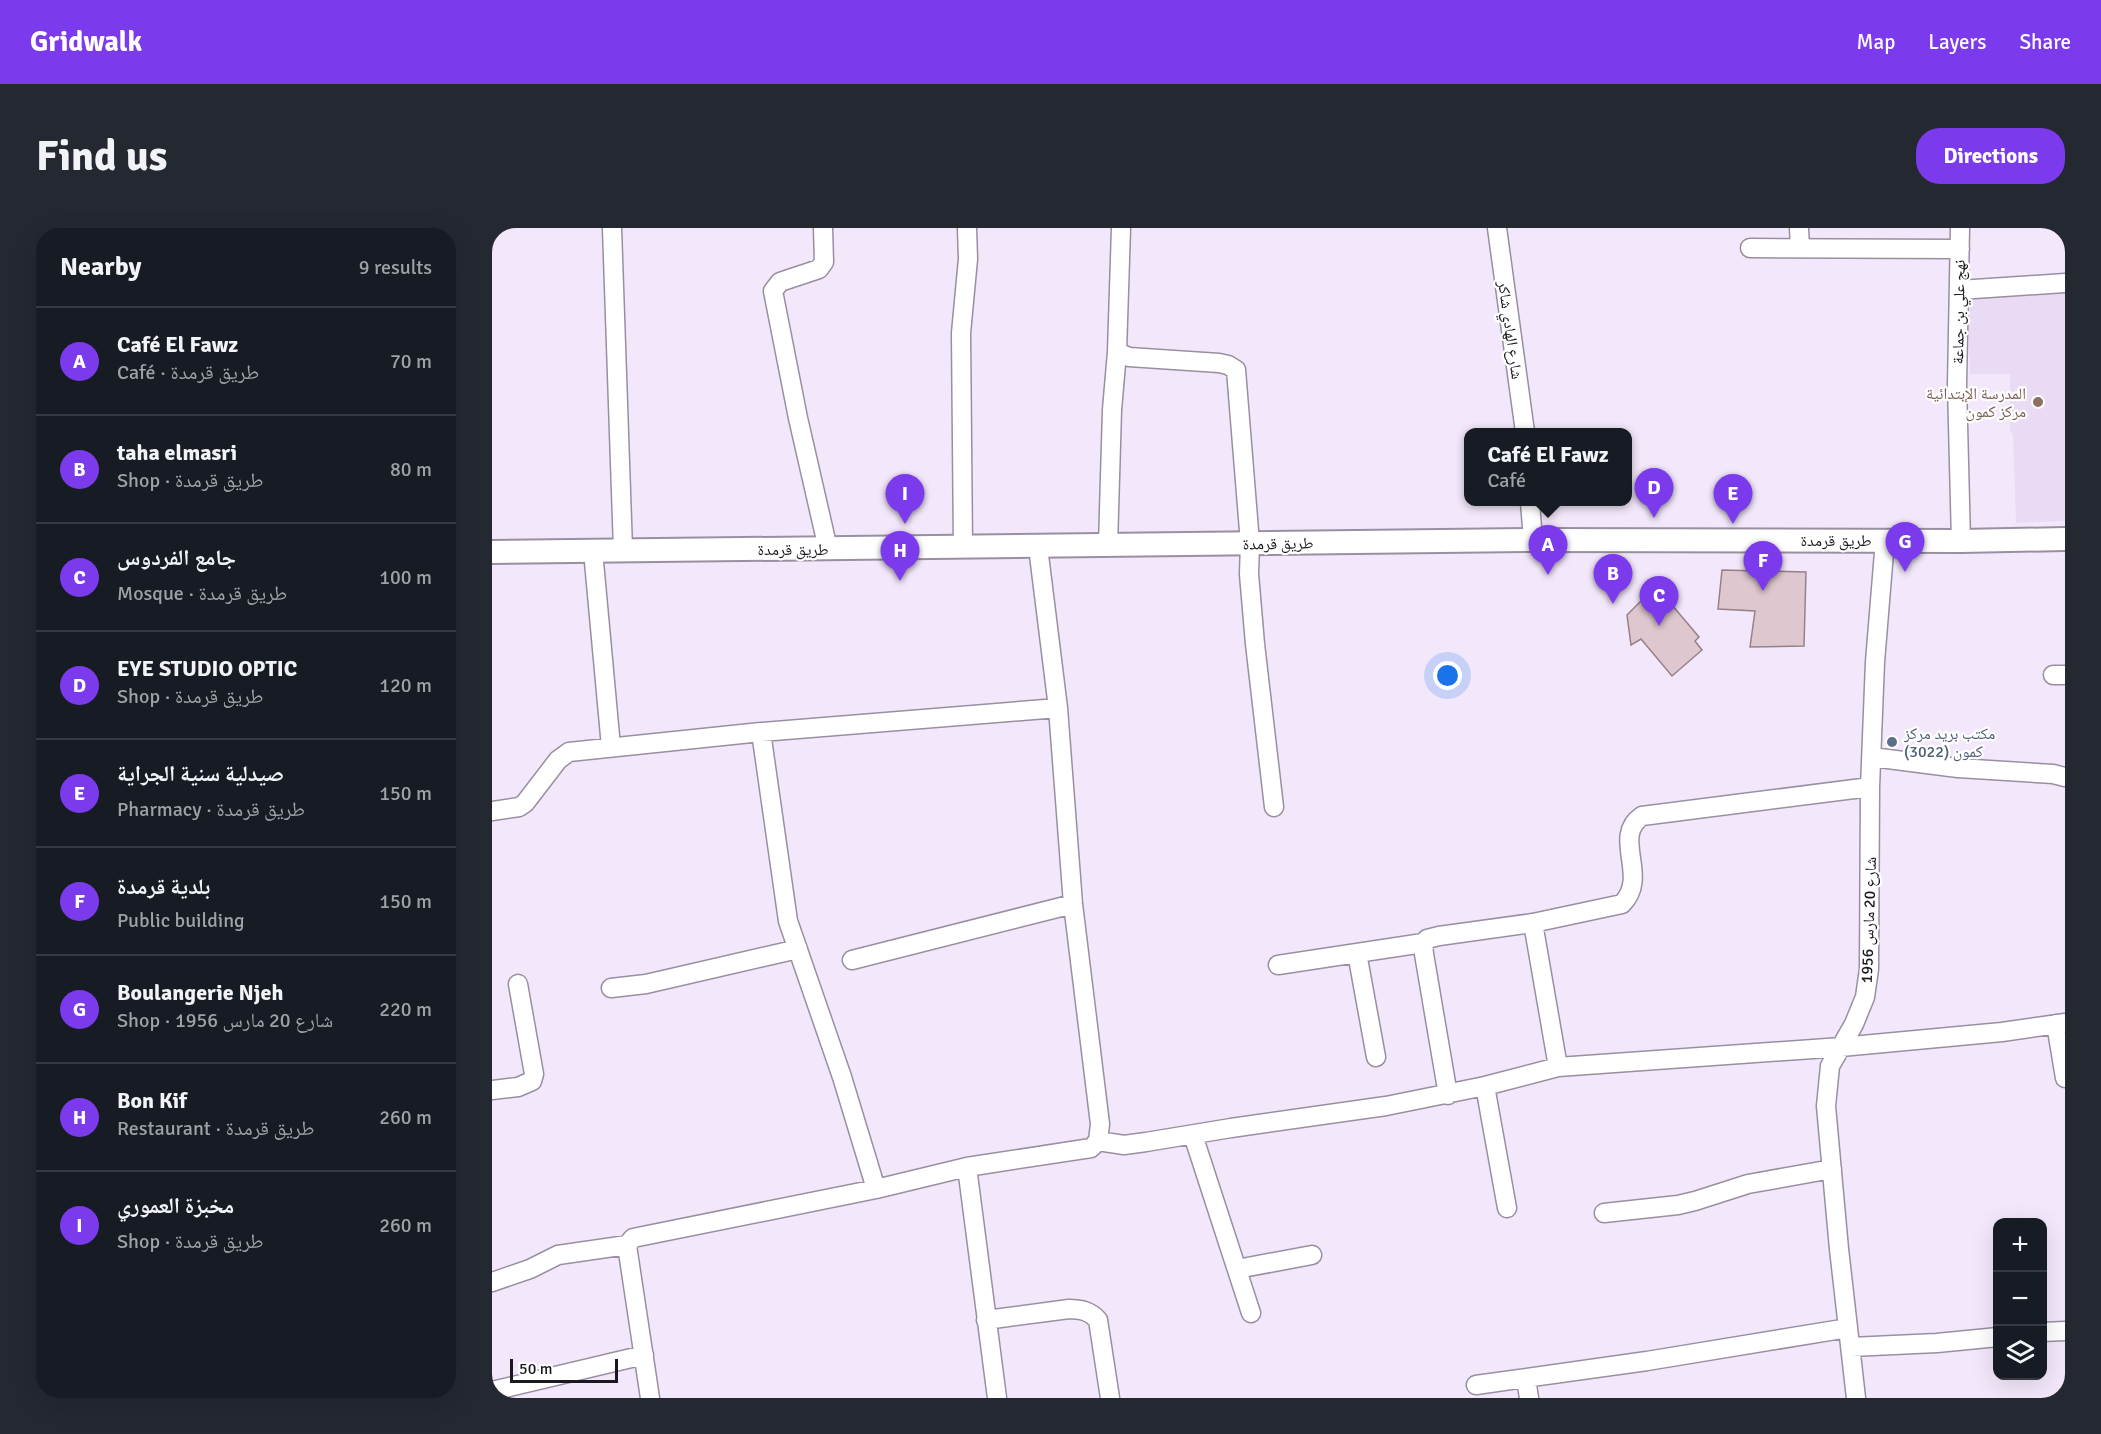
<!DOCTYPE html>
<meta charset="utf-8">
<style>
body{margin:0;font-family:Signika,"Noto Naskh Arabic",sans-serif;background:#242831;color:#f1f3f6}
.controls{position:absolute;right:18px;bottom:18px;display:grid;overflow:hidden;border-radius:12px;box-shadow:0 6px 24px #0002}
.controls button{width:54px;height:54px;display:grid;place-items:center;padding:0;border:0;border-bottom:2px solid #363941;background:#171b24;color:#f1f3f6;font:30px sans-serif}
.scale{position:absolute;left:18px;bottom:15px;width:108px;box-sizing:border-box;padding-left:6px;border:3px solid #1c181f;border-top:0;font-size:16px;line-height:21px;white-space:nowrap;color:#1c181f;-webkit-text-stroke:4px #fff;paint-order:stroke}
.you{position:absolute;left:956px;top:448px;width:21px;height:21px;margin:-15px;border:4px solid #fff;border-radius:50%;background:#1a73e8;box-shadow:0 0 0 9px #1a73e833}
.badge{display:grid;place-items:center;width:39px;height:39px;border-radius:50%;background:#7c3aed;color:#fff;font-size:20px;font-weight:700}
.pin{position:absolute;translate:-50% -50px;filter:drop-shadow(0 2px 3px #0008)}
.pin::after{content:'';position:absolute;top:32px;width:21px;height:18px;background:inherit;clip-path:polygon(0 0,100% 0,50% 100%)}
.popup{position:absolute;left:972px;top:200px;width:168px;height:78px;box-sizing:border-box;display:grid;place-content:center;border-radius:12px;background:#171b24;filter:drop-shadow(0 2px 4px #0005);font-size:20px;white-space:nowrap;color:#9ea1a6}
.popup b{font-size:22px;color:#f1f3f6}
.popup::after{content:'';position:absolute;left:50%;top:100%;margin-left:-12px;border:12px solid transparent;border-top-color:#171b24}
.list{margin:0;padding:0;list-style:none}
h2{display:flex;justify-content:space-between;align-items:center;height:78px;margin:0;padding:0 24px;font-size:26px}
h2 small{font-size:20px;font-weight:400;color:#9ea1a6}
.list li{display:grid;grid-template-columns:39px 1fr auto;gap:18px;align-items:center;box-sizing:border-box;height:108px;padding:0 24px;border-top:2px solid #363941}
.list b{display:block;font-size:22px;white-space:nowrap}
.list p{margin:0;font-size:20px;white-space:nowrap;color:#9ea1a6}
.list em{font-size:20px;font-style:normal;color:#9ea1a6}
.icon{flex:none;width:33px;height:33px;fill:none;stroke:currentColor;stroke-width:2;stroke-linecap:round;stroke-linejoin:round}
.map{position:relative;flex:none;width:1573px;height:1170px;overflow:hidden;border-radius:24px}
header{display:flex;align-items:center;gap:36px;box-sizing:border-box;height:84px;padding:0 30px;background:#7c3aed;color:#fff}
header strong{font-size:28px}
nav{display:flex;gap:33px;margin-inline-start:auto;font-size:21px}
.intro{display:flex;align-items:center;justify-content:space-between;box-sizing:border-box;height:144px;padding:0 36px}
h1{margin:0;font-size:42px}
.button{padding:15px 27px;border-radius:24px;background:#7c3aed;color:#fff;font-size:21px;font-weight:700}
main{display:flex;gap:36px;padding:0 36px}
aside{flex:1;background:#171b24;border-radius:24px;box-shadow:0 6px 24px #0002}
.map>svg:first-child{display:block}
.built{fill:#eadbf4}
.building{fill:#dec7cf;stroke:#968189;stroke-width:1.5}
.lines{fill:none;stroke-linecap:round;stroke-linejoin:round}
.minor-casing{stroke:#998fa0;stroke-width:21}
.major-casing{stroke:#998fa0;stroke-width:26}
.minor{stroke:#fff;stroke-width:18}
.major{stroke:#fff;stroke-width:22}
.education-dot{fill:#8d6e63;stroke:#fff;stroke-width:2}
.service-dot{fill:#5c6f8a;stroke:#fff;stroke-width:2}
.labels{text-anchor:middle;stroke-width:4.5;stroke-linejoin:round;paint-order:stroke}
.street-label{font-size:16px;fill:#1c181f;stroke:#fff}
.education-label{font-size:16px;fill:#785e54;stroke:#fff;text-anchor:end}
.service-label{font-size:16px;fill:#4e5e75;stroke:#fff;text-anchor:start}
</style>
<header>
<strong>Gridwalk</strong>
<nav><a>Map</a><a>Layers</a><a>Share</a></nav>
</header>
<div class="intro"><h1>Find us</h1><a class="button">Directions</a></div>
<main>
<aside>
<h2>Nearby<small>9 results</small></h2>
<ul class="list">
<li><span class="badge">A</span><div><b>Café El Fawz</b><p>Café · طريق قرمدة</p></div><em>70 m</em></li>
<li><span class="badge">B</span><div><b>taha elmasri</b><p>Shop · طريق قرمدة</p></div><em>80 m</em></li>
<li><span class="badge">C</span><div><b>جامع الفردوس</b><p>Mosque · طريق قرمدة</p></div><em>100 m</em></li>
<li><span class="badge">D</span><div><b>EYE STUDIO OPTIC</b><p>Shop · طريق قرمدة</p></div><em>120 m</em></li>
<li><span class="badge">E</span><div><b>صيدلية سنية الجراية</b><p>Pharmacy · طريق قرمدة</p></div><em>150 m</em></li>
<li><span class="badge">F</span><div><b>بلدية قرمدة</b><p>Public building</p></div><em>150 m</em></li>
<li><span class="badge">G</span><div><b>Boulangerie Njeh</b><p>Shop · شارع 20 مارس 1956</p></div><em>220 m</em></li>
<li><span class="badge">H</span><div><b>Bon Kif</b><p>Restaurant · طريق قرمدة</p></div><em>260 m</em></li>
<li><span class="badge">I</span><div><b>مخبزة العموري</b><p>Shop · طريق قرمدة</p></div><em>260 m</em></li>
</ul>
</aside>
<div class="map">
<svg width="1573" height="1170" viewBox="0 0 1573 1170">
<rect width="100%" height="100%" fill="#f3e8fb"/>
<!-- built -->
<path class="built" d="M 1573,61 L 1573,293 L 1524,295 L 1521,207 L 1518,202 L 1518,146 L 1478,146 L 1476,79 L 1485,68 Z"/>
<!-- building -->
<path class="building" d="M 1230,342 L 1314,344 L 1312,418 L 1258,419 L 1263,383 L 1226,381 Z
M 1169,364 L 1207,409 L 1203,413 L 1210,422 L 1180,448 L 1149,411 L 1139,417 L 1135,387 L 1151,371 L 1156,375 Z"/>
<g class="lines">
<defs>
<path id="minor" d="M 120,0 L 131,322
M 331,0 L 332,34 L 327,41 L 288,54 L 281,63 L 306,190 L 336,321
M 629,0 L 625,124 L 637,129 L 727,135 L 736,137 L 744,142 L 758,315 L 757,346 L 763,416 L 782,579
M 1005,0 L 1033,204
M 1307,0 L 1308,20
M 1468,0 L 1465,157 L 1469,313
M 1258,20 L 1468,21
M 1467,62 L 1573,55
M 1038,274 L 1041,312
M 616,317 L 620,182 L 625,124
M 471,320 L 469,105 L 476,31 L 475,0
M 101,323 L 119,519
M 1561,447 L 1573,447
M 269,504 L 296,693 L 350,849 L 384,961
M 1380,529 L 1466,540 L 1561,546 L 1573,549
M 0,583 L 27,579 L 33,575 L 66,532 L 77,524 L 269,504 L 566,480
M 1041,695 L 1066,839
M 865,725 L 884,829
M 360,732 L 581,676
M 786,737 L 931,715
M 119,760 L 154,756 L 306,721
M 1564,796 L 1573,850
M 993,858 L 1015,980
M 0,862 L 26,859 L 40,853 L 42,846 L 26,756
M 956,867 L 932,726 L 931,715 L 935,711 L 947,708 L 1041,695 L 1130,676 C 1158,648 1119,609 1150,588 L 1378,559
M 701,907 L 759,1085
M 606,913 L 632,917 L 654,914 L 739,900 L 894,878 L 993,858 L 1066,839 L 1349,819 L 1510,804 L 1573,795
M 475,939 L 505,1170
M 1112,985 L 1186,977 L 1203,973 L 1256,956 L 1340,941
M 745,1041 L 820,1027
M 0,1054 L 38,1041 L 66,1027 L 135,1017
M 494,1092 L 577,1081 C 589,1081 598,1083 606,1092 L 618,1170
M 1550,1104 L 1573,1103
M 1359,1119 L 1445,1115 L 1506,1109
M 1034,1151 L 1037,1170
M 984,1157 L 1155,1133 L 1356,1100
M 0,1163 L 152,1127
M 158,1170 L 136,1024 L 135,1017 L 141,1010 L 384,961 L 475,939 L 599,920 L 606,913 L 608,896 L 581,676 L 566,480 L 546,319
M 1364,1170 L 1347,1021 L 1334,878 L 1338,838 L 1362,796 L 1373,769 L 1377,741 L 1378,559 L 1383,434 L 1393,312"/>
<path id="major" d="M 0,324 L 1041,312 L 1469,313 L 1573,311"/>
</defs>
<!-- minor casing -->
<use href="#minor" class="minor-casing"/>
<!-- major casing -->
<use href="#major" class="major-casing"/>
<!-- minor -->
<use href="#minor" class="minor"/>
<!-- major -->
<use href="#major" class="major"/>
</g>
<!-- markers -->
<circle class="education-dot" cx="1546" cy="174" r="6"/>
<circle class="service-dot" cx="1400" cy="514" r="6"/>
<g class="labels">
<!-- street labels -->
<g class="street-label">
<text transform="translate(1466 84) rotate(-89)" y="6">نهج علي بن جماعة</text>
<text transform="translate(1019 102) rotate(82)" y="6">شارع الهادي شاكر</text>
<text x="1344" y="318">طريق قرمدة</text>
<text transform="translate(786 315) rotate(-1)" y="6">طريق قرمدة</text>
<text x="301" y="327">طريق قرمدة</text>
<text transform="translate(1376 692) rotate(-88)" y="6">شارع 20 مارس 1956</text>
</g>
<!-- education labels -->
<g class="education-label">
<text x="1534" y="171">المدرسة الإبتدائية<tspan x="1534" dy="18">مركز كمون</tspan></text>
</g>
<!-- service labels -->
<g class="service-label">
<text x="1412" y="511">مكتب بريد مركز<tspan x="1412" dy="18">كمون (3022)</tspan></text>
</g>
</g>
</svg>
<div class="controls">
<button>+</button>
<button>−</button>
<button><svg class="icon" aria-label="layers" viewBox="0 0 24 24"><path d="M12 4l9 5-9 5-9-5zM3 14l9 5 9-5"/></svg></button>
</div>
<div class="scale">50 m</div>
<div class="you"></div>
<div class="pin badge" style="left:1056px;top:347px">A</div>
<div class="popup"><b>Café El Fawz</b>Café</div>
<div class="pin badge" style="left:1121px;top:376px">B</div>
<div class="pin badge" style="left:1167px;top:398px">C</div>
<div class="pin badge" style="left:1162px;top:290px">D</div>
<div class="pin badge" style="left:1241px;top:296px">E</div>
<div class="pin badge" style="left:1271px;top:363px">F</div>
<div class="pin badge" style="left:1413px;top:344px">G</div>
<div class="pin badge" style="left:408px;top:353px">H</div>
<div class="pin badge" style="left:413px;top:296px">I</div>
</div>
</main>
